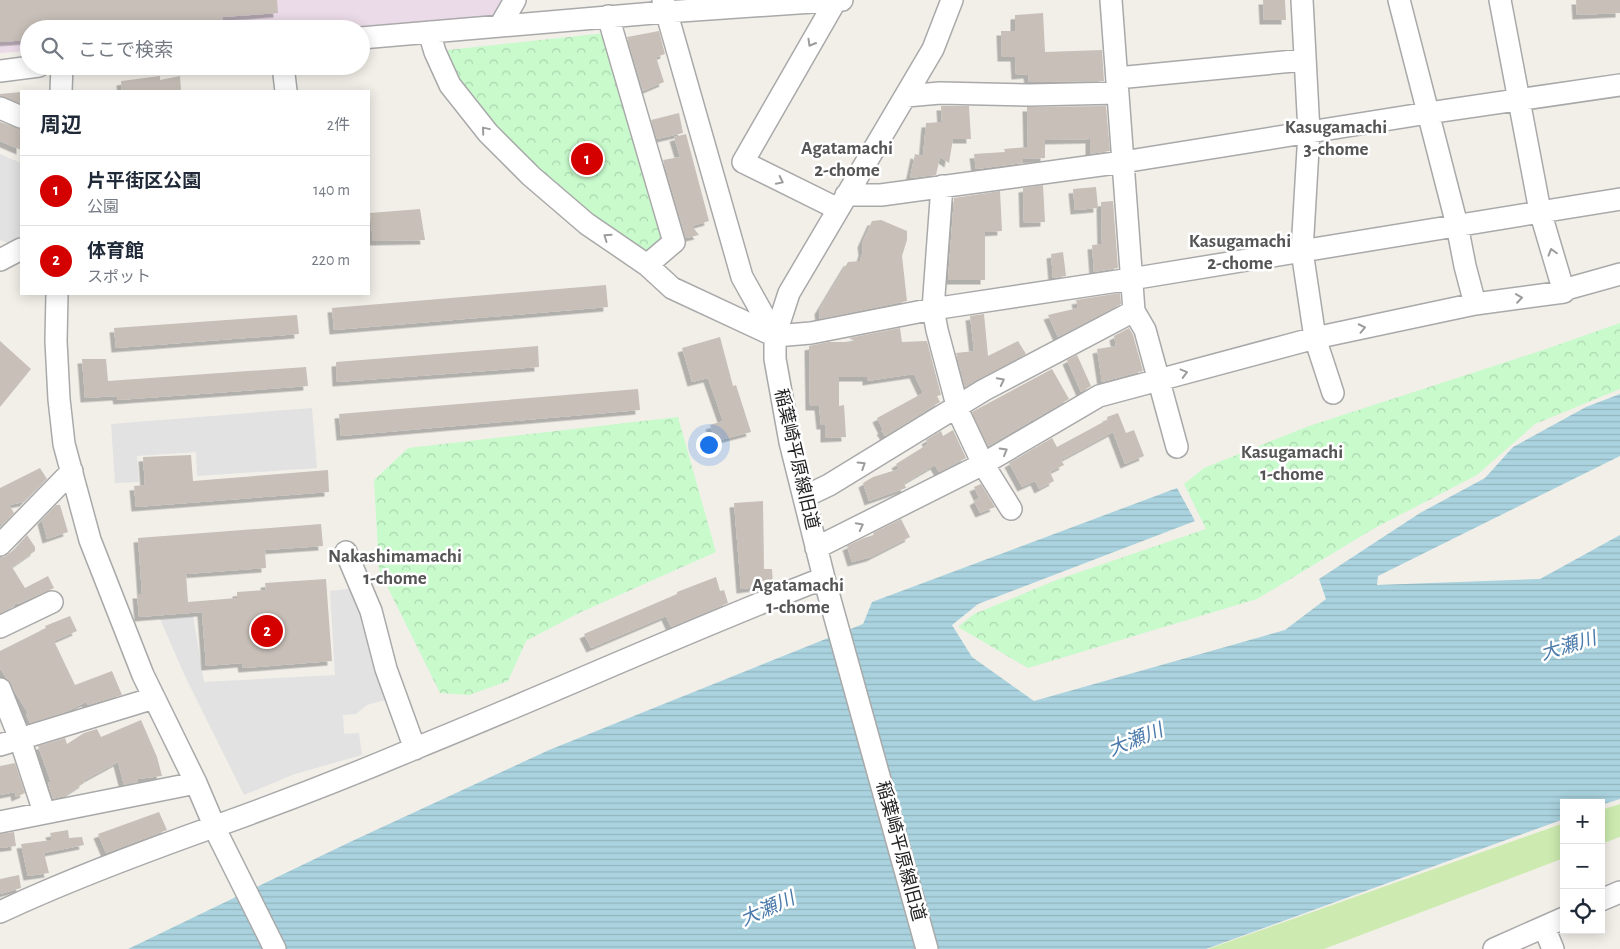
<!DOCTYPE html>
<html lang="ja">
<meta charset="utf-8">
<style>
body{margin:0;font-family:"Alegreya Sans","Noto Sans JP",sans-serif;background:#f2f2f3;color:#1f2937}
.controls{position:absolute;right:15px;bottom:15px;display:grid;overflow:hidden;border-radius:0px;box-shadow:0 2px 12px #0003}
.controls button{width:45px;height:45px;display:grid;place-items:center;padding:0;border:0;border-bottom:1px solid #e0e1e3;background:#fff;color:#1f2937;font:25px sans-serif}
.you{position:absolute;left:708px;top:444px;width:18px;height:18px;margin:-12px;border:4px solid #fff;border-radius:50%;background:#1a73e8;box-shadow:0 0 0 8px #1a73e833}
.badge{display:grid;place-items:center;width:32px;height:32px;border-radius:50%;background:#d40000;color:#fff;font-size:16px;font-weight:700}
.pin{position:absolute;translate:-50% -50%;border:2px solid #fff;box-shadow:0 1px 5px #0006}
.list{margin:0;padding:0;list-style:none}
h2{display:flex;justify-content:space-between;align-items:center;height:65px;margin:0;padding:0 20px;font-size:21px}
h2 small{font-size:16px;font-weight:400;color:#747a83}
.list li{display:grid;grid-template-columns:32px 1fr auto;gap:15px;align-items:center;box-sizing:border-box;height:70px;padding:0 20px;border-top:1px solid #e0e1e3}
.list b{display:block;font-size:19px;white-space:nowrap}
.list p{margin:0;font-size:16px;white-space:nowrap;color:#747a83}
.list em{font-size:16px;font-style:normal;color:#747a83}
.icon{flex:none;width:28px;height:28px;fill:none;stroke:currentColor;stroke-width:2;stroke-linecap:round;stroke-linejoin:round}
.map{position:relative;flex:none;width:1620px;height:949px;overflow:hidden}
.search{position:absolute;background:#fff;box-shadow:0 2px 12px #0003;left:20px;top:20px;width:350px;height:55px;display:flex;align-items:center;gap:12px;box-sizing:border-box;padding:0 18px;border-radius:28px;color:#747a83;font-size:19px}
.panel{position:absolute;background:#fff;box-shadow:0 2px 12px #0003;left:20px;top:90px;width:350px;height:205px;border-radius:0px}
.map>svg:first-child{display:block}
.industrial{fill:#ebdbe8}
.grass{fill:#cdebb0}
.park{fill:url(#park-crowns)}
.parking{fill:#e2e2e2}
.water{fill:url(#water-rules)}
.building{fill:#c7bfb8;filter:url(#shadow)}
.lines{fill:none;stroke-linecap:round;stroke-linejoin:round}
.minor-casing{stroke:#a9a9a9;stroke-width:24}
.minor{stroke:#fff;stroke-width:21}
.oneway{stroke:#9c9c9c}
.labels{text-anchor:middle;stroke-width:5;stroke-linejoin:round;paint-order:stroke}
.street-label{font-size:18px;fill:#222;stroke:#fff}
.neighbourhood-label{font-size:19px;font-weight:bold;fill:#555;stroke:#fff}
.water-label{font-size:19px;font-style:italic;fill:#4a7aab;stroke:#fff}
</style>
<div class="map">
<svg width="1620" height="949" viewBox="0 0 1620 949">
<defs>
<pattern id="park-crowns" width="20" height="18" patternUnits="userSpaceOnUse" patternTransform="scale(1.25)"><rect width="20" height="18" fill="#c8facc"/><path d="M2 6a3 3 0 1 1 6 0M12 15a3 3 0 1 1 6 0" fill="none" stroke="#acd6af"/></pattern>
<pattern id="water-rules" width="6" height="5" patternUnits="userSpaceOnUse" patternTransform="scale(1.25)"><rect width="6" height="5" fill="#aad3df"/><path d="M0 2.5h6" fill="none" stroke="#92b5bf"/></pattern>
<filter id="shadow"><feDropShadow dx="-4.5" dy="4.5" stdDeviation="0" flood-color="#0004"/></filter>
</defs>
<rect width="100%" height="100%" fill="#f2efe9"/>
<!-- industrial -->
<path class="industrial" d="M 0,0 L 505,0 L 497,16 L 323,29 L 29,29 L 29,51 L 0,53 Z"/>
<!-- grass -->
<path class="grass" d="M 1620,804 L 1620,837 L 1601,844 L 1601,810 Z
M 1564,823 L 1564,858 L 1324,949 L 1208,949 Z"/>
<!-- park -->
<path class="park" d="M 606,33 L 670,242 L 648,260 L 553,185 L 460,87 L 438,51 Z
M 1620,323 L 1620,389 L 1535,424 L 1477,475 L 1373,529 L 1257,599 L 1028,668 L 958,627 L 974,614 L 1059,579 L 1206,529 L 1184,484 L 1204,468 L 1309,426 L 1543,350 Z
M 678,417 L 716,552 L 579,613 L 526,641 L 508,681 L 469,695 L 440,693 L 379,570 L 374,480 L 408,448 Z"/>
<!-- parking -->
<path class="parking" d="M 0,154 L 21,163 L 21,239 L 10,244 L 0,240 Z
M 312,408 L 317,468 L 197,476 L 196,452 L 137,456 L 139,482 L 115,483 L 111,424 Z
M 355,588 L 389,699 L 367,705 L 356,714 L 343,715 L 344,734 L 359,733 L 362,755 L 295,774 L 244,795 L 184,674 L 160,619 L 193,616 L 204,682 L 335,675 L 330,591 Z"/>
<!-- water -->
<path class="water" d="M 1620,394 L 1620,456 L 1378,576 L 1377,585 L 1540,579 L 1620,535 L 1620,799 L 1601,805 L 1601,803 L 1564,803 L 1564,819 L 1206,949 L 128,949 L 350,842 L 549,750 L 863,624 L 872,602 L 1177,488 L 1195,521 L 978,604 L 952,625 L 972,657 L 1034,701 L 1285,630 L 1326,599 L 1319,579 L 1420,513 L 1485,478 L 1513,447 L 1586,407 Z"/>
<!-- building -->
<path class="building" d="M 0,0 L 277,0 L 278,13 L 222,17 L 223,21 L 158,26 L 158,28 L 147,29 L 29,29 L 29,40 L 0,42 Z
M 1263,0 L 1285,0 L 1286,20 L 1264,20 Z
M 1576,0 L 1620,0 L 1620,13 L 1577,15 Z
M 1043,13 L 1045,52 L 1102,50 L 1104,81 L 1029,82 L 1028,74 L 1016,75 L 1015,57 L 1002,57 L 1001,31 L 1015,31 L 1015,15 Z
M 659,31 L 665,54 L 656,57 L 664,82 L 643,91 L 627,37 Z
M 160,76 L 160,80 L 180,76 L 181,91 L 122,91 L 121,81 Z
M 21,92 L 21,104 L 0,96 L 0,94 Z
M 941,106 L 969,106 L 971,139 L 953,139 L 949,163 L 940,157 L 936,175 L 910,178 L 915,154 L 923,156 L 926,123 L 942,122 Z
M 1106,106 L 1110,151 L 1090,154 L 1090,139 L 1045,140 L 1045,158 L 1023,159 L 1023,163 L 976,169 L 974,154 L 1005,152 L 1004,149 L 1028,147 L 1027,107 Z
M 679,113 L 683,133 L 657,139 L 651,120 Z
M 0,122 L 21,129 L 21,150 L 0,141 Z
M 686,134 L 709,221 L 692,226 L 699,235 L 686,238 L 663,160 L 680,157 L 674,137 Z
M 1043,185 L 1045,222 L 1024,223 L 1023,188 Z
M 1096,187 L 1098,208 L 1075,210 L 1073,189 Z
M 1000,191 L 1002,231 L 985,232 L 985,280 L 948,280 L 954,198 Z
M 1113,201 L 1118,268 L 1094,272 L 1092,245 L 1102,244 L 1101,202 Z
M 420,209 L 425,240 L 373,241 L 370,213 Z
M 881,220 L 907,231 L 907,240 L 902,256 L 907,301 L 820,319 L 819,310 L 848,262 L 860,261 L 863,251 L 862,243 L 872,221 Z
M 1063,252 L 1066,276 L 1053,278 L 1051,254 Z
M 606,285 L 608,307 L 334,330 L 332,308 Z
M 1120,293 L 1121,304 L 1058,337 L 1048,315 L 1078,308 L 1076,300 Z
M 984,314 L 988,356 L 1018,341 L 1026,354 L 965,387 L 956,353 L 974,351 L 970,316 Z
M 297,315 L 299,334 L 116,348 L 114,328 Z
M 900,328 L 902,342 L 927,341 L 941,395 L 937,396 L 940,402 L 885,436 L 881,430 L 883,430 L 877,418 L 923,393 L 914,374 L 867,381 L 867,377 L 839,377 L 839,406 L 844,405 L 846,437 L 825,438 L 825,425 L 821,425 L 819,406 L 810,406 L 809,346 L 828,342 L 856,342 L 849,338 Z
M 1129,328 L 1133,335 L 1143,371 L 1102,382 L 1097,349 L 1116,346 L 1114,336 Z
M 720,337 L 733,386 L 736,385 L 751,432 L 716,441 L 710,425 L 723,421 L 708,378 L 692,382 L 682,348 Z
M 0,341 L 31,369 L 0,407 Z
M 538,346 L 539,367 L 337,382 L 336,362 Z
M 1077,355 L 1091,386 L 1081,392 L 1067,360 Z
M 82,359 L 106,359 L 108,381 L 306,367 L 308,386 L 118,400 L 117,396 L 85,398 Z
M 1052,369 L 1069,399 L 988,446 L 972,412 Z
M 638,389 L 640,410 L 341,436 L 339,414 Z
M 1118,413 L 1126,433 L 1134,430 L 1144,456 L 1125,464 L 1113,432 L 1061,460 L 1064,465 L 1050,472 L 1054,481 L 1039,489 L 1035,481 L 1022,487 L 1009,463 L 1052,438 L 1057,447 L 1107,420 L 1108,423 L 1107,417 Z
M 953,430 L 966,458 L 939,472 L 935,465 L 904,483 L 906,488 L 869,501 L 863,483 L 873,477 L 899,469 L 896,464 L 928,444 L 926,440 L 941,431 L 943,436 Z
M 191,455 L 193,481 L 328,470 L 329,492 L 136,507 L 134,486 L 145,485 L 143,457 Z
M 40,468 L 47,479 L 24,502 L 9,505 L 14,513 L 2,525 L 0,523 L 0,488 Z
M 981,484 L 995,507 L 980,513 L 974,501 L 979,498 L 974,487 Z
M 763,501 L 764,569 L 772,569 L 773,585 L 741,589 L 734,503 Z
M 56,505 L 60,505 L 68,532 L 47,539 L 42,520 Z
M 901,519 L 910,537 L 871,557 L 852,562 L 847,546 L 864,538 L 874,535 L 873,533 Z
M 321,524 L 323,546 L 265,550 L 266,568 L 186,574 L 188,602 L 237,598 L 237,592 L 266,590 L 265,583 L 326,579 L 332,661 L 243,668 L 242,663 L 206,666 L 202,612 L 139,617 L 137,594 L 142,594 L 138,538 Z
M 27,535 L 35,547 L 35,551 L 12,567 L 25,588 L 48,576 L 54,588 L 18,604 L 17,602 L 13,607 L 0,613 L 0,557 L 4,557 L 15,549 Z
M 716,577 L 720,591 L 724,590 L 728,603 L 671,627 L 666,616 L 591,648 L 584,634 L 677,594 L 677,592 Z
M 70,616 L 77,631 L 54,641 L 75,685 L 112,671 L 122,695 L 88,705 L 86,702 L 68,711 L 30,723 L 26,714 L 28,713 L 0,668 L 0,651 L 46,628 L 45,626 Z
M 141,720 L 157,757 L 162,776 L 137,779 L 138,782 L 124,785 L 118,762 L 83,781 L 84,783 L 64,796 L 53,799 L 48,783 L 51,782 L 38,746 L 65,738 L 67,744 L 84,733 L 97,729 L 101,737 Z
M 15,763 L 25,793 L 16,797 L 15,792 L 0,795 L 0,766 Z
M 159,812 L 167,830 L 106,853 L 98,834 Z
M 68,830 L 69,838 L 82,837 L 84,845 L 44,853 L 49,873 L 28,876 L 21,844 L 52,840 L 50,833 Z
M 14,832 L 16,846 L 0,848 L 0,834 Z
M 19,875 L 21,888 L 0,894 L 0,879 Z"/>
<g class="lines">
<defs>
<path id="minor" d="M 663,0 L 742,277 L 775,336
M 836,0 L 743,162 L 838,209
M 1302,0 L 1309,132 L 1302,251 L 1315,338 L 1333,393
M 1399,0 L 1457,225 L 1465,266 L 1475,304
M 608,16 L 674,242 L 647,265
M 500,26 L 515,0
M 429,32 L 435,52 L 450,85 L 488,133 L 531,176 L 587,224 L 647,265 L 672,288 L 775,336 L 811,333 L 933,309 L 1131,279 L 1620,199
M 361,38 L 666,12 L 842,0
M 283,66 L 286,91
M 0,71 L 39,66
M 1117,78 L 1304,60
M 61,91 L 62,66
M 906,96 L 940,93 L 1029,95 L 1118,93
M 0,108 L 21,117
M 942,186 L 933,309 L 937,330 L 959,413 L 983,464 L 1011,509
M 846,195 L 881,195 L 1123,162 L 1428,113 L 1620,85
M 0,260 L 21,249
M 1563,290 L 1620,274
M 57,294 L 56,341 L 59,399 L 64,444 L 90,540 L 143,675 L 196,783 L 219,837 L 275,949
M 1134,311 L 1145,330 L 1177,447
M 804,497 L 829,485 L 984,390 L 1134,311 L 1111,0
M 0,545 L 72,471
M 816,548 L 983,464 L 1099,396 L 1315,338 L 1475,304 L 1564,292 L 1540,211 L 1500,0
M 346,552 L 371,611 L 386,669 L 415,749
M 0,627 L 52,602
M 0,689 L 20,739 L 44,812
M 0,745 L 154,698
M 0,822 L 196,783
M 1601,900 L 1620,892
M 0,912 C 70,879 143,852 216,826 C 283,802 350,776 416,748 C 552,693 687,631 824,578
M 1544,927 L 1553,949
M 927,949 L 824,578 L 790,442 L 775,359 L 775,336 L 789,293 L 933,49 L 952,0
M 1494,949 L 1564,918"/>
</defs>
<!-- minor casing -->
<use href="#minor" class="minor-casing"/>
<!-- minor -->
<use href="#minor" class="minor"/>
</g>
<!-- one-way arrows -->
<defs><path id="oneway-chevron" d="M-2-3.5L2.5 0L-2 3.5" fill="none" stroke-width="1.6" stroke-linecap="round" stroke-linejoin="round" transform="scale(1.25)"/></defs>
<g class="oneway">
<use href="#oneway-chevron" transform="translate(811 43) rotate(120)"/>
<use href="#oneway-chevron" transform="translate(485 130) rotate(-130)"/>
<use href="#oneway-chevron" transform="translate(780 181) rotate(26)"/>
<use href="#oneway-chevron" transform="translate(607 237) rotate(-145)"/>
<use href="#oneway-chevron" transform="translate(1552 252) rotate(-106)"/>
<use href="#oneway-chevron" transform="translate(1519 298) rotate(-8)"/>
<use href="#oneway-chevron" transform="translate(1362 328) rotate(-12)"/>
<use href="#oneway-chevron" transform="translate(1184 373) rotate(-15)"/>
<use href="#oneway-chevron" transform="translate(1001 381) rotate(-27)"/>
<use href="#oneway-chevron" transform="translate(1004 451) rotate(-30)"/>
<use href="#oneway-chevron" transform="translate(862 465) rotate(-32)"/>
<use href="#oneway-chevron" transform="translate(860 526) rotate(-27)"/>
</g>
<g class="labels">
<!-- street labels -->
<g class="street-label">
<text transform="translate(797 459) rotate(77)" y="6">稲葉崎平原線旧道</text>
<text transform="translate(901 851) rotate(75)" y="6">稲葉崎平原線旧道</text>
</g>
<!-- neighbourhood labels -->
<g class="neighbourhood-label">
<text x="1336" y="133">Kasugamachi<tspan x="1336" dy="22">3-chome</tspan></text>
<text x="847" y="154">Agatamachi<tspan x="847" dy="22">2-chome</tspan></text>
<text x="1240" y="247">Kasugamachi<tspan x="1240" dy="22">2-chome</tspan></text>
<text x="1292" y="458">Kasugamachi<tspan x="1292" dy="22">1-chome</tspan></text>
<text x="395" y="562">Nakashimamachi<tspan x="395" dy="22">1-chome</tspan></text>
<text x="798" y="591">Agatamachi<tspan x="798" dy="22">1-chome</tspan></text>
</g>
<!-- water labels -->
<g class="water-label">
<text transform="translate(1568 645) rotate(-17)" y="7">大瀬川</text>
<text transform="translate(1135 739) rotate(-22)" y="7">大瀬川</text>
<text transform="translate(767 908) rotate(-24)" y="7">大瀬川</text>
</g>
</g>
</svg>
<div class="controls">
<button>+</button>
<button>−</button>
<button><svg class="icon" aria-label="locate" viewBox="0 0 24 24"><circle cx="12" cy="12" r="6"/><path d="M12 2v4M12 18v4M2 12h4M18 12h4"/></svg></button>
</div>
<div class="you"></div>
<div class="pin badge" style="left:587px;top:159px">1</div>
<div class="pin badge" style="left:267px;top:631px">2</div>
<div class="search"><svg class="icon" aria-label="search" viewBox="0 0 24 24"><circle cx="10" cy="10" r="6"/><path d="M15 15l6 6"/></svg>ここで検索</div>
<section class="panel">
<h2>周辺<small>2件</small></h2>
<ul class="list">
<li><span class="badge">1</span><div><b>片平街区公園</b><p>公園</p></div><em>140 m</em></li>
<li><span class="badge">2</span><div><b>体育館</b><p>スポット</p></div><em>220 m</em></li>
</ul>
</section>
</div>
